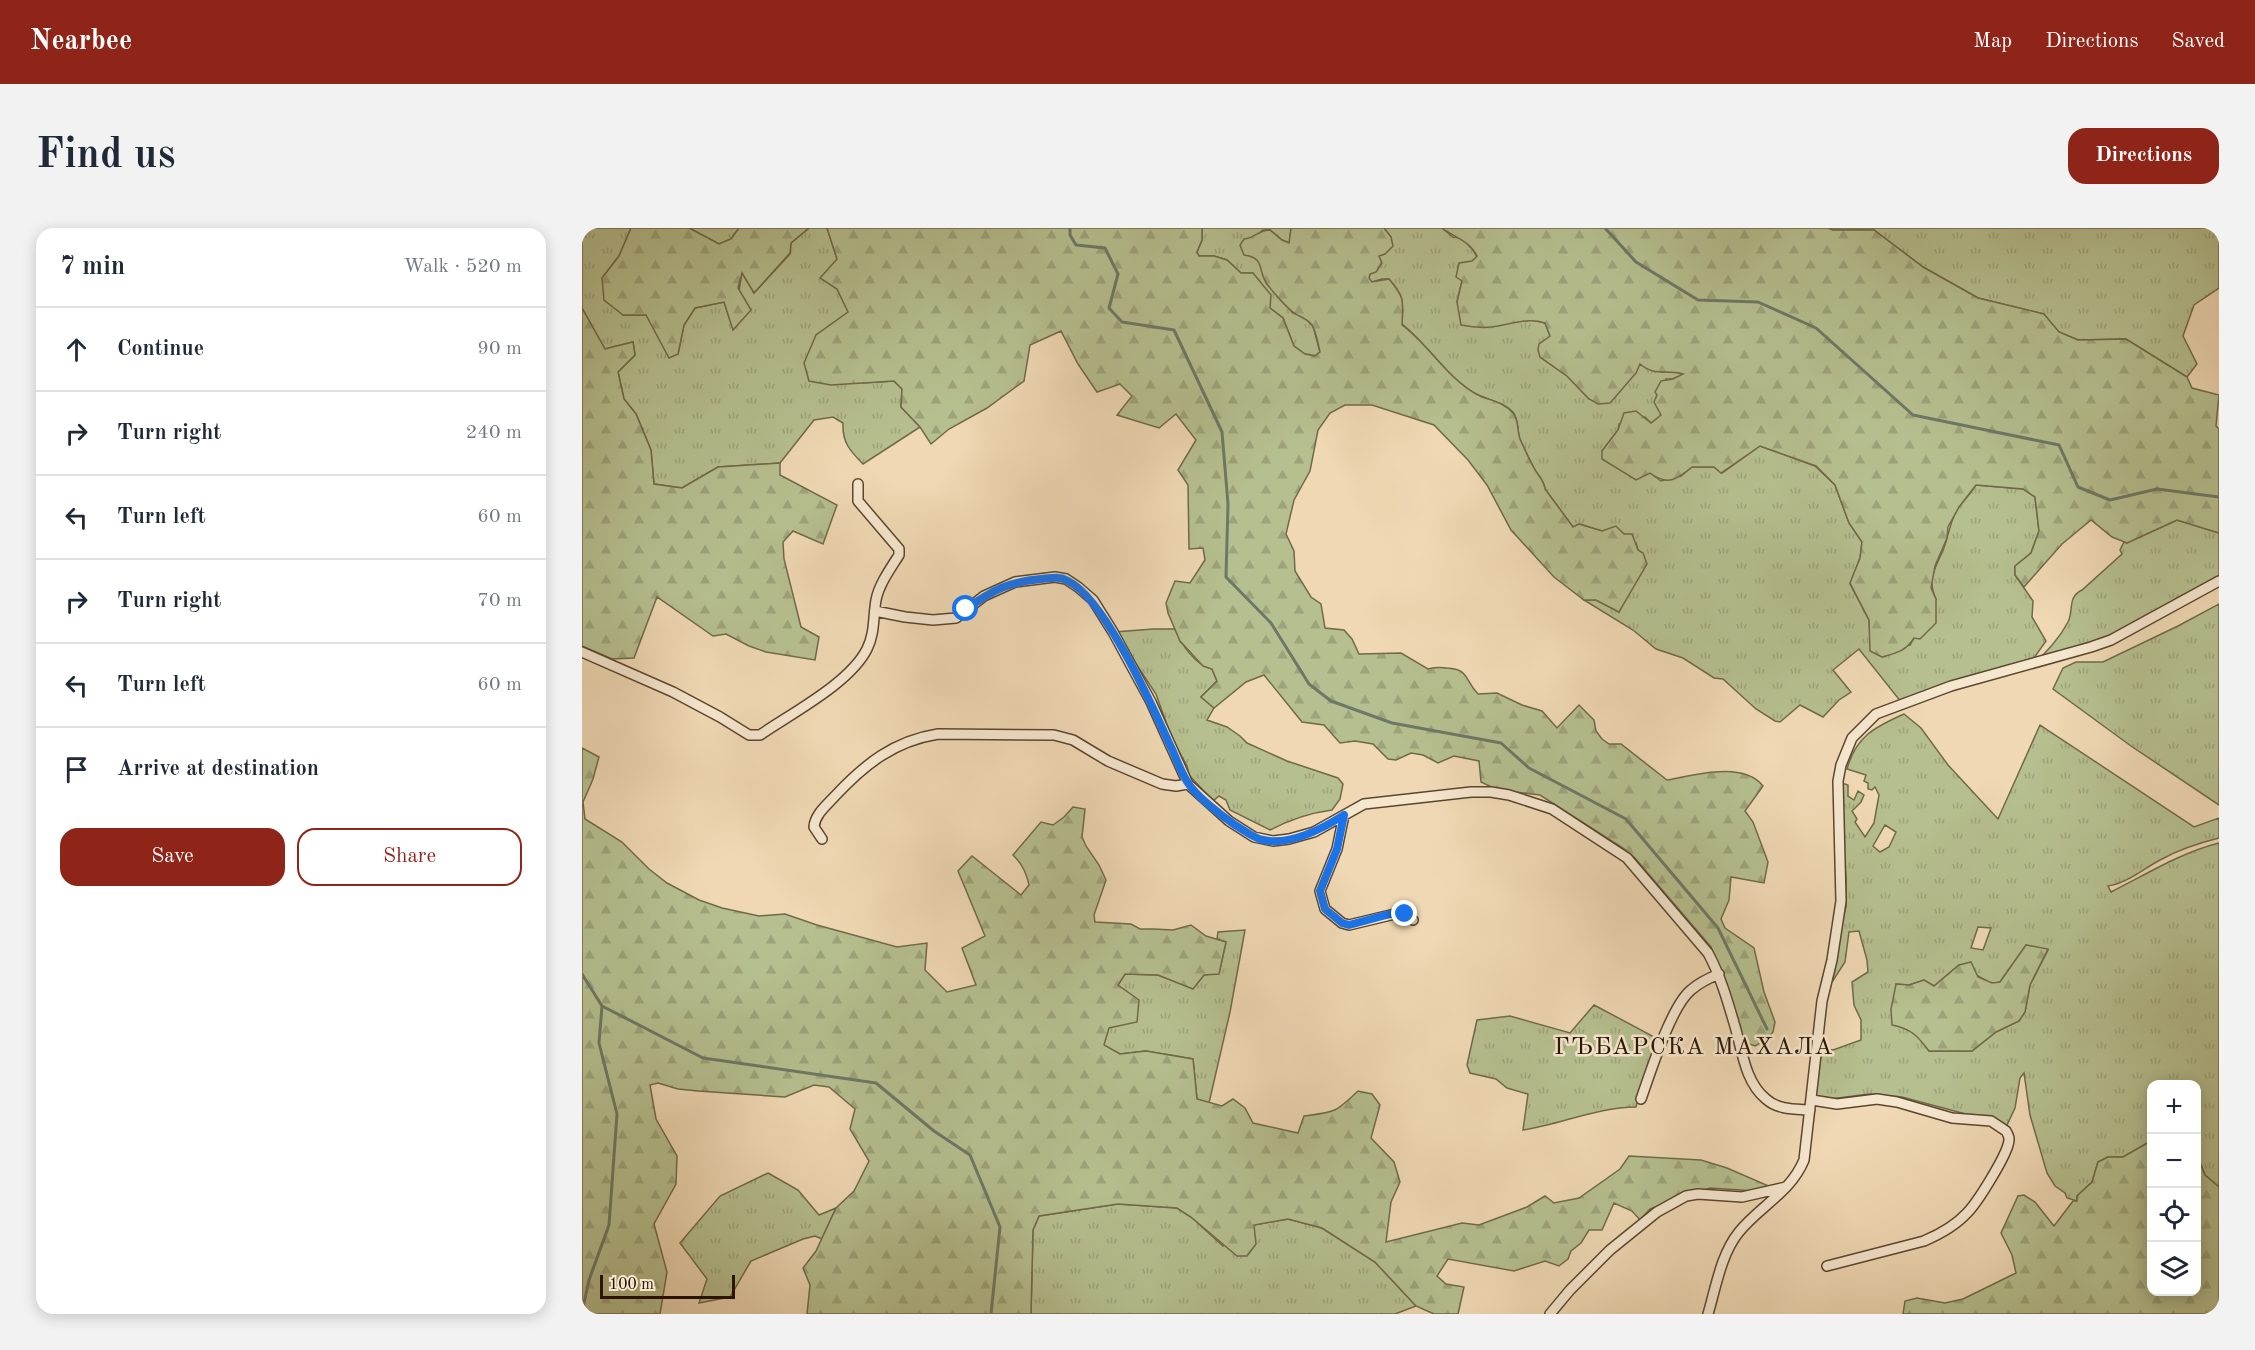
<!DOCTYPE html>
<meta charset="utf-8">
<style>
body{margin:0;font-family:"Old Standard TT",serif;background:#f2f2f3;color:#1f2937}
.controls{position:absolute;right:18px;bottom:18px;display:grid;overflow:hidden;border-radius:12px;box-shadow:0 3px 15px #0003}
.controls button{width:54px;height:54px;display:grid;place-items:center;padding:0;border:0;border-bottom:2px solid #e0e1e3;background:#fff;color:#1f2937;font:30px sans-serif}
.scale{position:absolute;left:18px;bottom:15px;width:135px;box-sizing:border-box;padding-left:6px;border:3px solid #2b1502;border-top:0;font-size:16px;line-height:21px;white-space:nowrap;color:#2b1502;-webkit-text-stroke:4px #f5e6ce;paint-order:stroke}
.stop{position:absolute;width:18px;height:18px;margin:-14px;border:4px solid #1a73e8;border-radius:50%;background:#fff}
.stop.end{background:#1a73e8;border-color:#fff;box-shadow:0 2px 6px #0008}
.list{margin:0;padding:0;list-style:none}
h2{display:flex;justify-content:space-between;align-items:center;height:78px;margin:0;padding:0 24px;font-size:26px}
h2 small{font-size:20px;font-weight:400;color:#747a83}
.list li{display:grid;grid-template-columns:39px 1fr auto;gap:18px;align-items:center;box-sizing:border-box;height:84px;padding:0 24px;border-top:2px solid #e0e1e3}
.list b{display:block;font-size:22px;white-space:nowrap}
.list em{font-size:20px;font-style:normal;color:#747a83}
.actions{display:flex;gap:12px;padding:18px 24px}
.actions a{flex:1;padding:14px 0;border:2px solid #8f2418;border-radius:18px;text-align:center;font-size:21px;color:#8f2418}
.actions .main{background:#8f2418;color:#fff}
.icon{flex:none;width:33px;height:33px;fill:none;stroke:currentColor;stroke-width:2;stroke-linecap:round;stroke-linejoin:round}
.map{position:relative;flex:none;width:1637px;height:1086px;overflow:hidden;border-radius:18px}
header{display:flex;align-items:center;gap:36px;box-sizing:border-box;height:84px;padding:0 30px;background:#8f2418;color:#fff}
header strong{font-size:28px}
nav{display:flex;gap:33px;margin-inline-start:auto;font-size:21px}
.intro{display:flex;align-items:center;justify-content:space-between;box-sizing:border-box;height:144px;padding:0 36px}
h1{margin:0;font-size:42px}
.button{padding:15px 27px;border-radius:18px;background:#8f2418;color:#fff;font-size:21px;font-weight:700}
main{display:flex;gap:36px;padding:0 36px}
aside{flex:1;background:#fff;border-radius:18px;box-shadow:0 3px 15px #0003}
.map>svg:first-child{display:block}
.grass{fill:url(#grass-tufts);stroke:#706a48;stroke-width:1.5;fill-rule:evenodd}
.forest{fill:url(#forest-firs);stroke:#706a48;stroke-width:1.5}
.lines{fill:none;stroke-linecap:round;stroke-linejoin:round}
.stream{stroke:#6e7866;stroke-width:3}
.minor-casing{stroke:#5c462e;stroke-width:12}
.minor{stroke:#f5e6ce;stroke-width:9}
.route{stroke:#1a73e8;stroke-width:8}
.labels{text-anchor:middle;stroke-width:5;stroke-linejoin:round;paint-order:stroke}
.neighbourhood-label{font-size:24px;letter-spacing:1.5px;fill:#2b1502;stroke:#f5e6ce}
</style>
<header>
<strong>Nearbee</strong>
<nav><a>Map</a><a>Directions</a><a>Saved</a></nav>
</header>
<div class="intro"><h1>Find us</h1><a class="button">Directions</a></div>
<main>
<aside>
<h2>7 min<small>Walk · 520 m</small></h2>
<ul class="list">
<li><svg class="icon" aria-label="ahead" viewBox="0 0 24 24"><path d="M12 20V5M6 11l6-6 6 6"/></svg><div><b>Continue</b></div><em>90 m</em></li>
<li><svg class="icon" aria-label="right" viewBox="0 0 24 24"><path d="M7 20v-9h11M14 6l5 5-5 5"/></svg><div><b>Turn right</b></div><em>240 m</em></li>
<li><svg class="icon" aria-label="left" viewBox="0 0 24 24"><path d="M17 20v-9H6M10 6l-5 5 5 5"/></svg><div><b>Turn left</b></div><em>60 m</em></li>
<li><svg class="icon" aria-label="right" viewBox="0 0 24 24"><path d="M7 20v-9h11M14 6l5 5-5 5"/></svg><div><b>Turn right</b></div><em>70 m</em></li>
<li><svg class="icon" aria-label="left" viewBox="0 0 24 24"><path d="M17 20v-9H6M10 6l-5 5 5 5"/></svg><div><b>Turn left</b></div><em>60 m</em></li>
<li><svg class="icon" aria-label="arrive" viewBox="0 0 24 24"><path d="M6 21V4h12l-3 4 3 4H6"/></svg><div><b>Arrive at destination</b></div></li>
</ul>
<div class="actions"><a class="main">Save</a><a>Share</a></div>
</aside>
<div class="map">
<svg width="1637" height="1086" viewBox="0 0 1637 1086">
<defs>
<pattern id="grass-tufts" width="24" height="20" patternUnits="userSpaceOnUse" patternTransform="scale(1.5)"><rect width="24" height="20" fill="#b6bf8f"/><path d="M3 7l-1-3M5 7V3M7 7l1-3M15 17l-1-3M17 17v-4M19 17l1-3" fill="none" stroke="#9da37a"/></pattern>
<pattern id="forest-firs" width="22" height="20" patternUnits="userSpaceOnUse" patternTransform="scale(1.5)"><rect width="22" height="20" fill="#b6bf8f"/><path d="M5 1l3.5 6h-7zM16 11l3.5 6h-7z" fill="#9da37a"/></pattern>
</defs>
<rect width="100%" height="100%" fill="#efd8b3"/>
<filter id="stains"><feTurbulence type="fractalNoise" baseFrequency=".00333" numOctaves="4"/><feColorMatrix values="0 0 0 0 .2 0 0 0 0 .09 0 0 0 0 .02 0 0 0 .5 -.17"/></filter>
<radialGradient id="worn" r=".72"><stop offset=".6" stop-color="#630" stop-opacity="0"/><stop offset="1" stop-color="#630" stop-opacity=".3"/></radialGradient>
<!-- grass -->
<path class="grass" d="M 0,0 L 49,0 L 37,28 L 20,50 L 41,87 L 64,87 L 96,126 L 102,97 L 113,80 L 142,74 L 151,101 L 160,44 L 172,65 L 208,26 L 209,15 L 227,0 L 245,0 L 255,31 L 255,61 L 267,84 L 234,107 L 281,155 L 312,153 L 320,161 L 319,179 L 338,199 L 281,236 C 268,223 260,214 261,195 L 251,189 L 232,192 L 198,235 L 136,239 L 100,260 L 72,256 L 69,222 L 54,186 L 42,171 L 36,144 L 53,127 L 51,114 L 23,121 L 0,80 Z
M 107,0 L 157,0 L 149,11 L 137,16 Z
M 620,0 L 709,0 L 708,15 L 700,12 L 688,2 L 681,2 L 670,11 L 671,28 L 680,37 L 684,55 L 711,85 L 722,89 L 731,98 L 738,124 L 733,128 L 723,126 L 712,118 L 701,90 L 688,80 L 671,45 L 659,45 L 645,32 L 632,28 L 617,28 L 615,24 L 620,12 Z
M 802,0 L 860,0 L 871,9 L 880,10 L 891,22 L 895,29 L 880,53 L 875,74 L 927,94 L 951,92 L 963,95 L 968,108 L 958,129 L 985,148 L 1007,171 L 1058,136 L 1080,144 L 1093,144 L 1102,146 L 1091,151 L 1084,151 L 1074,170 L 1079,188 L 1069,195 L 1063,189 L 1037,196 L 1036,202 L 1020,223 L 1068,245 L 1079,253 L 1099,248 L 1110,239 L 1132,239 L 1140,245 L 1178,218 L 1233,238 L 1253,257 L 1267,295 L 1280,314 L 1278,330 L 1268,356 L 1287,392 L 1289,423 L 1328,417 L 1354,371 C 1342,346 1360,333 1365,310 C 1369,297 1369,291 1377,279 C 1382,272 1389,265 1394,257 L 1441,261 L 1453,269 L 1457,303 L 1449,325 L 1433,338 L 1433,347 L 1451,373 L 1450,389 L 1464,413 L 1447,437 L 1319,474 L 1277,421 L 1251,442 L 1269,464 L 1257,472 L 1241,489 L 1218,477 L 1198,494 L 1193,493 L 1174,481 L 1141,451 L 1132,450 L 1101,430 L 1074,421 L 1051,402 L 1002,372 L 1014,372 L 1037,384 L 1044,369 L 1056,322 L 1054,315 L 1042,306 L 1020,303 L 998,296 L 991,299 L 963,261 C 962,252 956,248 952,240 C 947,231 942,220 938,211 C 935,203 937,191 931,184 C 921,173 907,173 894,166 C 864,149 847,117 820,96 C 821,73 823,69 807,51 L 800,51 L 790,54 L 786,51 L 796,28 L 809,9 Z
M 1246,0 L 1637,0 L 1637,60 L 1612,77 L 1601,108 L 1615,136 L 1605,149 L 1544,111 L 1496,112 L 1477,104 L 1461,86 L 1396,70 L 1341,39 L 1292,2 L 1251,2 Z
M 1595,292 L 1637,305 L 1637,351 L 1521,413 L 1453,435 C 1466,422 1477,411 1486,394 C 1492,382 1485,369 1500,362 L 1540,326 L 1538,322 L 1542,314 L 1545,315 Z
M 1637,376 L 1637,577 L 1549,518 L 1471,461 L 1481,440 L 1494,434 L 1521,434 L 1596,398 Z
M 571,401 L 593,401 C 599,416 613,437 630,441 L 635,453 L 619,469 L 632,480 L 625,492 L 645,499 L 658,508 L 665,515 L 705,533 L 756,550 L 761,556 L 758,571 L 750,582 C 727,585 709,591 688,602 L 648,582 L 644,572 L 637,568 L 631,573 L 607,547 L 605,538 L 590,511 L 574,466 L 533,404 Z
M 1322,486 L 1339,500 L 1366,537 L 1416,591 L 1458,497 L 1612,599 L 1637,590 L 1637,610 C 1617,615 1598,621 1580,631 C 1562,640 1546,655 1526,658 L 1529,664 C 1565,646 1598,625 1637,615 L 1637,959 L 1623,947 L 1615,927 L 1614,856 L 1570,856 L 1569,913 L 1541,929 L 1526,929 L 1516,934 L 1510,954 L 1495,968 L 1495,973 L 1485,970 L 1483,965 L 1473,958 L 1465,945 L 1448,887 L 1442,845 L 1438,850 L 1433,880 L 1425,897 L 1320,869 L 1287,866 L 1233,873 L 1240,820 L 1251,822 L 1279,812 L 1279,792 L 1272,777 L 1270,754 L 1286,744 L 1285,732 L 1277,703 L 1267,704 L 1263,734 L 1250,754 L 1256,707 L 1264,679 L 1264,650 L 1260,597 L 1260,555 L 1266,557 L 1266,568 L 1272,572 L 1276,563 L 1282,567 L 1279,574 L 1270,583 L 1275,591 L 1273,594 L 1283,609 L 1292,595 L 1297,567 L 1293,559 L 1290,562 L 1286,561 L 1286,555 L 1282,553 L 1284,547 L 1265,541 C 1274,508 1293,499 1322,486 ZM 1303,597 L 1314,604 L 1307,619 L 1298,624 L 1291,618 ZM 1396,699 L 1409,700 L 1401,722 L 1389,720 ZM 1444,717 L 1466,722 L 1448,757 L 1443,784 L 1437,793 L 1414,804 L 1390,823 L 1347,823 L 1337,810 L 1325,800 L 1314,756 L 1327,757 L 1342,752 L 1352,758 L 1377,737 L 1410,756 L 1418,754 Z
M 663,702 L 648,784 L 627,875 L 615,871 L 611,831 L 564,823 L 538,826 L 521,817 L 536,757 L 543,746 L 576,747 L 611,760 L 622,747 L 637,745 L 644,714 L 635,711 L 636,704 Z
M 1012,777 L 1076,811 L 1064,842 L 1054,879 C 1016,879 979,896 941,902 L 946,866 L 925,860 L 914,851 L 888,845 L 885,837 L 895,792 L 928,788 L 988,805 Z
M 186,945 L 216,962 L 237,987 L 254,980 L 240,1011 L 233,1008 L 221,1011 L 169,1033 L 148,1069 L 117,1075 L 125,1051 L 98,1015 L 138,968 Z
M 536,976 L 595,980 L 609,989 L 641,1018 L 671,997 L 706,991 L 740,1000 L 793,1034 L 834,1078 L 813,1086 L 449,1086 L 451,1002 L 457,988 Z"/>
<!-- forest -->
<path class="forest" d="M 49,0 L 107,0 L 137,16 L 149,11 L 157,0 L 227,0 L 209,15 L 208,25 L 172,65 L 160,45 L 156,60 L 169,82 L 151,102 L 142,74 L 113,80 L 102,97 L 96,126 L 87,130 L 64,87 L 41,87 L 22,72 L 20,50 L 37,28 Z
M 245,0 L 620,0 L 620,12 L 615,24 L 617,28 L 632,28 L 645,32 L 659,45 L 671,45 L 689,67 L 688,80 L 701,90 L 712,118 L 723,126 L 733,128 L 738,124 C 737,119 733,102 730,97 C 725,90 717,89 711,84 C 704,79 691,64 685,56 C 675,42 684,30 662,27 L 658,17 L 662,11 C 673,10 677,2 688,2 L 700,12 L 707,15 L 709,0 L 802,0 L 809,9 L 811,18 L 803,26 L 797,28 L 800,35 L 794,44 L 788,46 L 787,50 L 790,54 L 807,51 C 823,70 821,72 820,97 C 847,117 864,149 894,166 C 907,173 921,173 931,185 C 937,192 935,203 938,211 C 942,220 947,231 952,240 C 956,248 962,252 963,261 L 991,299 L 997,296 L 1020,303 L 1034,298 L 1042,306 L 1050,306 L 1056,322 L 1061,325 L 1065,336 L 1037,384 L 1014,372 L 1002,372 L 972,349 L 929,302 L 905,257 L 886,232 L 852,197 L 790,177 L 763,177 L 748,185 L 736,202 L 728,243 L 712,272 L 704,306 L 712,323 L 713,343 L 729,369 L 739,376 L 743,400 L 762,402 L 770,411 L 777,426 L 819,425 L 846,441 C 854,439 857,439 865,440 C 887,441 882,451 896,466 L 915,465 L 940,477 L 960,483 L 975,500 L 997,477 L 1012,492 L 1014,503 L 1020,511 L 1027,516 L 1039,516 L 1085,552 C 1113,547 1161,533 1181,558 L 1163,583 L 1171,594 L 1186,634 L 1182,655 L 1149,649 L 1147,672 L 1139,691 L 1143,700 L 1172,720 L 1182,764 L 1193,794 L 1191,804 L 1184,812 L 1173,818 L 1162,814 L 1129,719 L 1052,629 L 1041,620 L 958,567 L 916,562 L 899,554 L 897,533 L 872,528 L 856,535 L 841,527 L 829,525 L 814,532 L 806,531 L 791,516 L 773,513 L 758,515 L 742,497 L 720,494 L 682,447 L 664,454 L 632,480 L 619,469 L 635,453 L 630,441 L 621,438 L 598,413 L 586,385 L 584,375 L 593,353 L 608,355 L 623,332 L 621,320 L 607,321 L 606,257 L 596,242 L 614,212 L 594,186 L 577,200 L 535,187 L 550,168 L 538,156 L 515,164 L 496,136 L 479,103 L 448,117 L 442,153 L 405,180 L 367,201 L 349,216 L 338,199 L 319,179 L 320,161 L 312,153 L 249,157 L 227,153 L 222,135 L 234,107 L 266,84 L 255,61 L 238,50 L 255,31 Z
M 860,0 L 1246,0 L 1251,2 L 1292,2 L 1341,39 L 1396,70 L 1462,86 L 1477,104 L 1496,112 L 1544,111 L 1605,149 L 1610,160 L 1637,167 L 1634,198 L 1637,201 L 1637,305 L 1595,292 L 1545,315 L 1530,309 L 1509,292 L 1480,316 L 1442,359 L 1433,347 L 1433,338 L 1449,325 L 1457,303 L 1453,269 L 1441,261 L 1394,257 L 1377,279 L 1366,299 L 1365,310 L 1353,338 L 1349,360 L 1354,371 L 1354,395 L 1338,411 L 1332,410 C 1324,423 1314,425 1300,429 L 1288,423 L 1287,392 L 1268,355 L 1278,330 L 1280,314 L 1267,295 L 1253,257 L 1234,238 L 1178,218 L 1139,245 L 1132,239 L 1110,239 C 1094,252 1086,258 1068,245 L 1054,252 L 1020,231 L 1020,223 L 1036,202 L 1042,185 L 1054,183 L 1069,195 L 1079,187 L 1072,174 L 1075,167 L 1073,164 L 1079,153 L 1091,151 L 1101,146 C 1083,141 1073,149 1058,136 L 1054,145 L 1028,175 L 1016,176 L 1007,171 L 985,148 L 958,129 L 956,122 L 957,116 L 968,108 L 963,95 C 944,89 928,97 909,99 C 899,100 889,99 879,97 L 875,74 L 880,53 L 874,49 L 877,35 L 890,33 L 895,28 C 887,12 873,10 860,0 Z
M 0,80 L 23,121 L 51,114 L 53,127 L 36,144 L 42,171 L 54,186 L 69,222 L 72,256 L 100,260 L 136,239 L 198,235 L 198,247 L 255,277 L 241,316 L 211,303 L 201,314 L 202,331 L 219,399 L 237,409 L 233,432 L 184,424 L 167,418 L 144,406 L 131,408 L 75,369 L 52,430 L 30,431 L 0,418 Z
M 0,520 L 17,529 L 11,551 L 1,574 L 3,591 L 40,614 L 67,641 L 85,655 L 117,672 L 140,680 L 177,688 L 203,686 L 235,697 L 315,719 L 345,715 L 343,742 L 365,764 L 394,757 L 380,720 L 403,708 L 376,643 L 390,628 L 439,667 L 447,657 C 444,644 440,636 431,627 L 459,594 L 471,597 L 482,589 L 491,579 L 503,581 L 500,609 L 504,618 L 517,637 L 524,652 L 512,687 L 513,694 L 549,696 L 558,701 L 572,701 L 591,702 L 609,697 L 624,708 L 644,714 L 637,746 L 622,747 L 611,761 L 576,747 L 543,746 L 536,757 L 557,772 L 555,794 L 527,800 L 522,817 L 538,826 L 564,823 L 611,831 L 615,871 L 640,878 L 651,871 L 663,880 L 671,895 L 716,905 L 722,888 C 753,884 753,885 776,863 L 790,866 L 798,877 L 789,910 L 812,934 L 818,954 L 809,974 L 804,1014 L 880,995 L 897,997 L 945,979 L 963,968 L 972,975 L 997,970 L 1038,941 L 1047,928 L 1119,932 L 1145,940 L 1189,959 L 1174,963 L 1128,960 L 1068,981 L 1058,992 L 1050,983 L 1032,975 L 1020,1002 L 1007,1002 L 999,1015 L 989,1023 L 986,1031 L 977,1038 L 963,1033 L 932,1043 L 866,1031 L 855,1048 L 864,1056 L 882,1059 L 876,1086 L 852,1086 L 834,1078 L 793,1034 L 740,1000 L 706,991 L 672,997 L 674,1016 L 665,1028 L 655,1028 L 609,989 L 595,980 L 536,976 L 457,988 L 451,1002 L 449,1086 L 225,1086 L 228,1057 L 221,1040 L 234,1023 L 254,980 L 272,963 L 287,933 L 268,901 L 273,881 L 247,859 L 232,857 L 203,869 L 116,863 L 96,861 L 76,855 L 68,857 L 74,891 L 95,928 L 94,956 L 72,996 L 85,1044 L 78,1086 L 0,1086 Z
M 1444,717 L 1466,721 L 1448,757 L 1443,784 L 1437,793 L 1414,804 L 1390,823 L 1347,823 C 1335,807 1329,801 1310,797 L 1309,781 L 1314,756 L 1327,757 L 1342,752 L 1352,758 L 1377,737 L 1389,734 L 1396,749 L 1410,755 L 1418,754 Z
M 1569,913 L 1570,1064 L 1614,1064 L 1615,927 L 1623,947 L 1637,959 L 1637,1086 L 1321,1086 L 1323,1073 L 1335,1070 L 1363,1075 L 1381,1071 L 1434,1045 L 1430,1027 L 1419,1005 L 1436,968 L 1442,967 L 1453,974 L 1472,998 L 1491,973 L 1495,973 L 1495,968 L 1510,954 L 1516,934 L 1526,929 L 1541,929 Z"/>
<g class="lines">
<!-- stream -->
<path class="stream" d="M 488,0 L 488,7 L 494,17 L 523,20 L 536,46 L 527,80 L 540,94 L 592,102 L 640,204 L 646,276 L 644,349 L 689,395 L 727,456 L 749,473 L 810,495 L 919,515 L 947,540 L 1044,591 L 1136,700 L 1185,801
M 1023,0 L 1054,34 L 1116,72 L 1176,74 L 1234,100 L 1331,187 L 1477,217 L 1496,259 L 1528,272 L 1575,261 L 1637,269
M 0,746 L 20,778 L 121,830 L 294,855 L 352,903 L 388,927 L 418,999 L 409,1086
M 0,1084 L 7,1052 L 27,997 L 35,886 L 17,815 L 20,778"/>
<defs>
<path id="minor" d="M 293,383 L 323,389 L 351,392 L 374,390 L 402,368 L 433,354 L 473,349 L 484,351 L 496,359 L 511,372 L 531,404 L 569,474 L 606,556 L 647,593 L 672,609 L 691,613 L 707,611 L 732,604 L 782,576 L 889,564 L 909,564 L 927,567 L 970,581 L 1045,630 L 1126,725 C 1138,747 1145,771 1152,795 C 1160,820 1162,853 1184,871 C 1196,882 1213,881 1228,882
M 0,424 L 91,464 L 138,489 L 167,507 L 178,507 C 210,485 268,455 285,421 C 293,405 291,389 294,372 C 297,356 309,340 317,327 L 317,321 L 276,273 L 276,256
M 762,587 L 755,621 L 738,663 L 743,681 L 760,695 L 767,697 L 817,685 L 831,692
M 240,611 L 232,599 C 233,586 245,577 253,568 C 283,536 312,513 356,506 L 472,507 L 491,512 L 526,533 L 580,556 L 594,558 L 606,556
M 1059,871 C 1068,846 1089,778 1109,762 C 1117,755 1127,750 1137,746
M 1230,872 L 1255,876 L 1295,871 L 1315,874 L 1370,890 L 1409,893 L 1424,903 C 1427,908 1428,911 1426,917 C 1422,931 1396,974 1385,985 C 1374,997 1356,1007 1342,1013 L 1245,1038
M 968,1086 L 988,1062 L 1028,1022 L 1075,984 L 1104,968 L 1116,966 L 1160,969 L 1204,959
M 1126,1086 C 1134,1059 1139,1026 1157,1004 C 1178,978 1209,964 1222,932 L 1240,773 L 1250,732 L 1259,673 L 1256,553 L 1259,537 L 1270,510 L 1294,486 L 1369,458 L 1509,419 L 1529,412 L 1637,353"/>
</defs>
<!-- minor casing -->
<use href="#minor" class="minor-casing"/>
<!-- minor -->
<use href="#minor" class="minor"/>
</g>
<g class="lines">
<!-- route -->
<path class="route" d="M 384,381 C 411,362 426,354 459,351 C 469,350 477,348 486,353 C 523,371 570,478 588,517 C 594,529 598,543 606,555 C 614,568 640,588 653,597 C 662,602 671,610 681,612 C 708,618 740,601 762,587 L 755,621 L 738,663 L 743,681 L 760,695 L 767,697 L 808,686 L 823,686"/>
</g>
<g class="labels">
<!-- neighbourhood labels -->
<g class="neighbourhood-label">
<text x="1112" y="826">ГЪБАРСКА МАХАЛА</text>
</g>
</g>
<rect width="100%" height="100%" filter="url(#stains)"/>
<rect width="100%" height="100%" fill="url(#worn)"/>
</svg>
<div class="controls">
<button>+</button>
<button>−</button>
<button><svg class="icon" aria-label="locate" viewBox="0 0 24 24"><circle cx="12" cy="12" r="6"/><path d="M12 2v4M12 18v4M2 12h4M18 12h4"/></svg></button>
<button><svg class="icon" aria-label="layers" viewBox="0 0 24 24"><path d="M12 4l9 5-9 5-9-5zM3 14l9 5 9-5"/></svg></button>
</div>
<div class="scale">100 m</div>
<div class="stop" style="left:384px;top:381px"></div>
<div class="stop end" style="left:823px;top:686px"></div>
</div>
</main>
